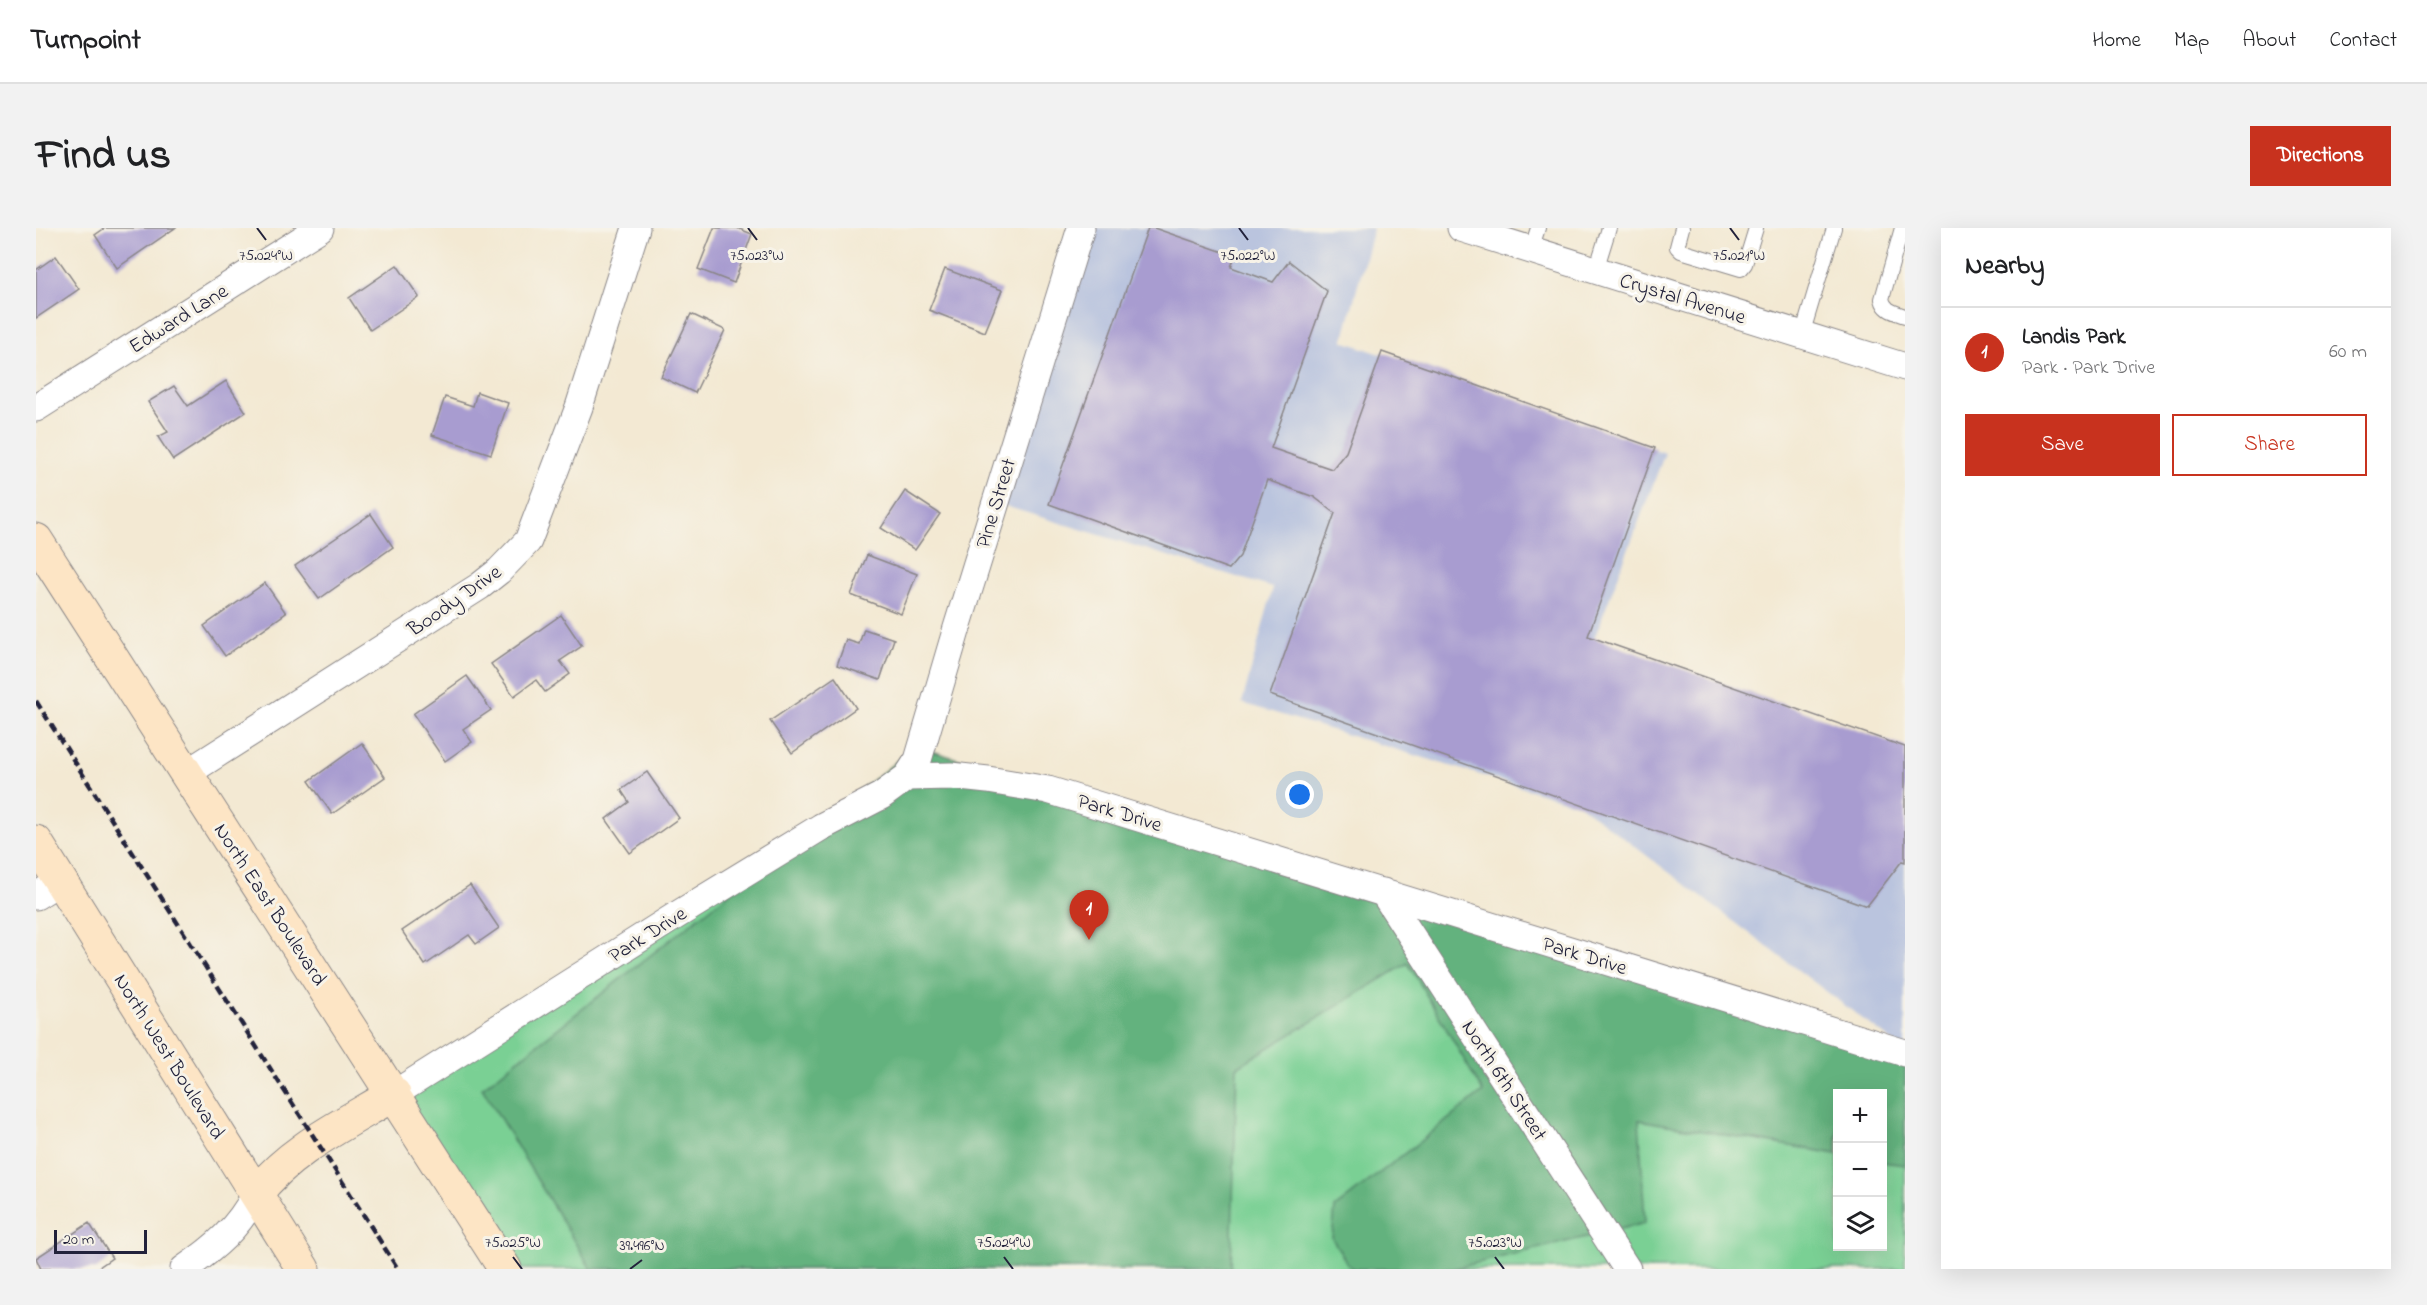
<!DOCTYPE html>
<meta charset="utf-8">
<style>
body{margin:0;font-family:"Indie Flower",sans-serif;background:#f2f2f2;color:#202124}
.controls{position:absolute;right:18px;bottom:18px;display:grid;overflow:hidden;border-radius:0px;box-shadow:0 6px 24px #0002}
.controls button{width:54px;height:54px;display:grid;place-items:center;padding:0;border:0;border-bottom:2px solid #e0e0e0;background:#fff;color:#202124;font:30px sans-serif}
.scale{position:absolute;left:18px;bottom:15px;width:93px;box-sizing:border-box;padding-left:6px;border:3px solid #22223b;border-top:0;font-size:16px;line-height:21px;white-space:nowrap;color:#22223b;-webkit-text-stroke:4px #f7f3e8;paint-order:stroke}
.you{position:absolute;left:1264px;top:567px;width:21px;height:21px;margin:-15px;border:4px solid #fff;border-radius:50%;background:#1a73e8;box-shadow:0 0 0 9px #1a73e833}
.badge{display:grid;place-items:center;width:39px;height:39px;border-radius:50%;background:#c8321e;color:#fff;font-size:20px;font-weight:700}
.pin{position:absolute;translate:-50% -50px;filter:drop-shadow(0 2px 3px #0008)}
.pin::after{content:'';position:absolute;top:32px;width:21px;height:18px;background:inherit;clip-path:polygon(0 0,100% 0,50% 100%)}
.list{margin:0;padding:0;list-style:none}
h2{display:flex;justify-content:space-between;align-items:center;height:78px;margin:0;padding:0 24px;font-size:26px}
h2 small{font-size:20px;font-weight:400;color:#757577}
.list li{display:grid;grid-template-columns:39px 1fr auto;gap:18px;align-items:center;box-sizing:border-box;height:90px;padding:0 24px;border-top:2px solid #e0e0e0}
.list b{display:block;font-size:22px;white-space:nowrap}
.list p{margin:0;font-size:20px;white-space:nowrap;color:#757577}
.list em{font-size:20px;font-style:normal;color:#757577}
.actions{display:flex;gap:12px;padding:18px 24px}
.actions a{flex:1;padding:14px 0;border:2px solid #c8321e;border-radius:0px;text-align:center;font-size:21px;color:#c8321e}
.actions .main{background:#c8321e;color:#fff}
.icon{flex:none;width:33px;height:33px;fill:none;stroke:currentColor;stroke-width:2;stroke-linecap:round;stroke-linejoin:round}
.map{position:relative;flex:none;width:1869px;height:1041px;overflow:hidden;border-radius:0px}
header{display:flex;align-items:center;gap:36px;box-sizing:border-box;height:84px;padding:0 30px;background:#fff;border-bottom:2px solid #e0e0e0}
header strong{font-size:28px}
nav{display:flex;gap:33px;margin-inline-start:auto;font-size:21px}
.intro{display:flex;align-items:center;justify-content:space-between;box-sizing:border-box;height:144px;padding:0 36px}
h1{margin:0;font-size:42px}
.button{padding:15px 27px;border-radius:0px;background:#c8321e;color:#fff;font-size:21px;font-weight:700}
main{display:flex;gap:36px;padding:0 36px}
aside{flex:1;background:#fff;border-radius:0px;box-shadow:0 6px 24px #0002}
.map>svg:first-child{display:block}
.industrial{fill:#bac4de}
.green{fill:#7ad094;stroke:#4e7968;stroke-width:1.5;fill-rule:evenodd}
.forest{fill:#63b27e;stroke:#426a5c;stroke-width:1.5}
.building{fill:#a89cd0}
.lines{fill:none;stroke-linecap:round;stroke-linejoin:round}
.service-casing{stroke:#8a8687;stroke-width:16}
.minor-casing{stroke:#8a8687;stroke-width:29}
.secondary-casing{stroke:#8a8687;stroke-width:35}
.service{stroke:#fff;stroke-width:14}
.minor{stroke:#fff;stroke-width:27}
.secondary{stroke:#fde5c5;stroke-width:33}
.rail{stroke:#22223b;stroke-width:4.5;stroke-dasharray:9 4.5;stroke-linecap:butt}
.ticks{fill:none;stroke:#22223b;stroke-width:2}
.labels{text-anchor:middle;stroke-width:6;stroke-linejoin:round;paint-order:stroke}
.street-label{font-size:21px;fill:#22223b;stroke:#f7f3e8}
.ticks-label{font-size:15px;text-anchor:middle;fill:#22223b;stroke:#f7f3e8;stroke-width:6;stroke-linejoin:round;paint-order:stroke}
</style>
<header>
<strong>Turnpoint</strong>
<nav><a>Home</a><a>Map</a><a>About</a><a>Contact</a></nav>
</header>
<div class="intro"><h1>Find us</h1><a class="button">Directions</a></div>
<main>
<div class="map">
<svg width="1869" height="1041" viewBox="0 0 1869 1041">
<rect width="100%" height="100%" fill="#f7f3e8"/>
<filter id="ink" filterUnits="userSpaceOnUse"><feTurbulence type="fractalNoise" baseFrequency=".0167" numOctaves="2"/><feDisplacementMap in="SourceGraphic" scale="12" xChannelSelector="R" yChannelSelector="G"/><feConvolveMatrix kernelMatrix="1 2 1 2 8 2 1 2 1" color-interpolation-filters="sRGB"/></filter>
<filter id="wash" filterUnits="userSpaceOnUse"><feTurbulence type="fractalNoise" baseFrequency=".008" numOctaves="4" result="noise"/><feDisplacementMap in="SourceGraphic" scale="24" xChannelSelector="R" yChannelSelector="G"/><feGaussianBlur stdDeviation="1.35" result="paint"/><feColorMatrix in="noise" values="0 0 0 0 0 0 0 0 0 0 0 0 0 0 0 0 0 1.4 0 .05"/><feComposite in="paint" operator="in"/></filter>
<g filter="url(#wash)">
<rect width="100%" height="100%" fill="#f3e9d3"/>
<!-- industrial -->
<path class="industrial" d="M 1047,0 L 1337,0 L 1307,113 L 1629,225 L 1545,445 L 1869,542 L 1869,823 L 1544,577 L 1206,475 L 1237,360 L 959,275 Z"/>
<!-- green -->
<path class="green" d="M 785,599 L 1869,825 L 1869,1041 L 469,1041 L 358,866 ZM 1802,866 L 1846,866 L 1846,1018 L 1802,1018 Z"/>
<!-- forest -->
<path class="forest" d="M 880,518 L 1869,826 L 1869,937 L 1847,934 L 1846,866 L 1802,866 L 1801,926 L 1603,892 L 1609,995 L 1416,1041 L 1319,1041 L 1312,1037 L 1296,1010 L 1299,980 L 1447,864 L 1372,735 L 1201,839 L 1195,1041 L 555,1041 L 446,860 Z"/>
<g id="blocks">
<!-- building -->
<path class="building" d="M 69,0 L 139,0 L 81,40 L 59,7 Z
M 678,0 L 701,0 L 716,6 L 698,55 L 662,41 Z
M 1112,0 L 1118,0 L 1199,28 L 1195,39 L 1237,54 L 1253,33 L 1291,63 L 1235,220 L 1296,241 L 1310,224 L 1346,124 L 1619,220 L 1552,408 L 1869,519 L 1869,634 L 1866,633 L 1831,678 L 1234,467 L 1299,285 L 1278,269 L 1231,252 L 1204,328 L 1193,341 L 1013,276 Z
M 20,28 L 43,61 L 0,90 L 0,42 Z
M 361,37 L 383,69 L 334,102 L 313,70 Z
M 909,41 L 966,62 L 949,104 L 893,82 Z
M 655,86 L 689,102 L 659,165 L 625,149 Z
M 190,153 L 210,184 L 137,232 L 122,209 L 132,204 L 112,174 L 138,158 L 152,178 Z
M 441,164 L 472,175 L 455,226 L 396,207 L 409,169 L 437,178 Z
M 869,263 L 904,286 L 879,322 L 845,300 Z
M 335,286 L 357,319 L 283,371 L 259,338 Z
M 831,327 L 881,346 L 865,386 L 815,367 Z
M 229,355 L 250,385 L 189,428 L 168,398 Z
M 525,387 L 546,418 L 524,433 L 534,446 L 509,464 L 500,452 L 478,468 L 455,436 Z
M 828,401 L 858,411 L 844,452 L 801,437 L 810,412 L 823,416 Z
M 431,448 L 455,482 L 427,501 L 436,514 L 409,533 L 377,486 Z
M 799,449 L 820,480 L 756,525 L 734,493 Z
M 326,515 L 349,549 L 296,586 L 273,553 Z
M 611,544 L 643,590 L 594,625 L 570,591 L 593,574 L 585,562 Z
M 434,657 L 463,700 L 440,716 L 433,707 L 389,737 L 366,703 Z
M 53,995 L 76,1030 L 60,1041 L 5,1041 L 0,1030 Z"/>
</g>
</g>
<g filter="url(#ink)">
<use href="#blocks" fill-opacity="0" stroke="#8a8687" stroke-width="1.5"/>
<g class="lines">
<defs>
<path id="service" d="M 1646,0 L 1641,19 L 1645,23 L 1705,41 L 1709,36 L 1720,0
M 1866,0 L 1846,71 C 1849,83 1858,84 1869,88
M 1495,22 L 1502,0
M 1560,42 L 1573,0
M 1766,107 L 1798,0"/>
<path id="minor" d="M 1425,0 L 1869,139
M 0,180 L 284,0
M 151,545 L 444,358 L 463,343 L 492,313 L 543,179 L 600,0
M 871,549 L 882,532 L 920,403 L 1045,0
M 1347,664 L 1591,1041
M 0,668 L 24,653
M 358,866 L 641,687 L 785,599 L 845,568 L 871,549 L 915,548 L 952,552 L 1012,562 L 1869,825
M 148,1041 C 180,1019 202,1000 220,966"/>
<path id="secondary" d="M 0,312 L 469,1041
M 0,614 L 267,1041
M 220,966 C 254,921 311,895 358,866"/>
</defs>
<!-- service casing -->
<use href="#service" class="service-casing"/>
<!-- minor casing -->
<use href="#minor" class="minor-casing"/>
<!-- secondary casing -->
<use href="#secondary" class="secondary-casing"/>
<!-- service -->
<use href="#service" class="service"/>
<!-- minor -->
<use href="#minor" class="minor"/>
<!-- secondary -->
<use href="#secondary" class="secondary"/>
<!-- rail -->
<path class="rail" d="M 0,473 L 362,1041"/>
</g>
</g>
<!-- ticks -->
<path class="ticks" d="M 221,0 L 230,12M 712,0 L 721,12M 1203,0 L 1212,12M 1694,0 L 1703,12M 477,1029 L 486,1041M 968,1029 L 977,1041M 1459,1029 L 1468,1041M 594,1041 L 606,1032"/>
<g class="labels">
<!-- street labels -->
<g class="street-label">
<text transform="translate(1647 70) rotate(17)" y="7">Crystal Avenue</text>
<text transform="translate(142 90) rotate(-32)" y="7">Edward Lane</text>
<text transform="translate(959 275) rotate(-73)" y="7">Pine Street</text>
<text transform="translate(418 372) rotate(-35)" y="7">Boody Drive</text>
<text transform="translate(1084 584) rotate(17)" y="7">Park Drive</text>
<text transform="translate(235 676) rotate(57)" y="7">North East Boulevard</text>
<text transform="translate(611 706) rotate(-32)" y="7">Park Drive</text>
<text transform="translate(1549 727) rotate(17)" y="7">Park Drive</text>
<text transform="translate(134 828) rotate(58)" y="7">North West Boulevard</text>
<text transform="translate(1469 852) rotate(57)" y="7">North 6th Street</text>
</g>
</g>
<g class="ticks-label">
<text x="230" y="32">75.024°W</text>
<text x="721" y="32">75.023°W</text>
<text x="1212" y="32">75.022°W</text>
<text x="1703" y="32">75.021°W</text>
<text x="477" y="1019">75.025°W</text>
<text x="968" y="1019">75.024°W</text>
<text x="1459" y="1019">75.023°W</text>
<text x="606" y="1022">39.496°N</text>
</g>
</svg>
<div class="controls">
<button>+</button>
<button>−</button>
<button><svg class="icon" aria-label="layers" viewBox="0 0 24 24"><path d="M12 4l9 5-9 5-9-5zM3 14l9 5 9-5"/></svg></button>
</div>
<div class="scale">20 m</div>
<div class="you"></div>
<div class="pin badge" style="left:1053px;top:712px">1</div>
</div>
<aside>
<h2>Nearby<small></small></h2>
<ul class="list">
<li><span class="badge">1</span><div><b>Landis Park</b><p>Park · Park Drive</p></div><em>60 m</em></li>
</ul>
<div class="actions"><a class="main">Save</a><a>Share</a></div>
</aside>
</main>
